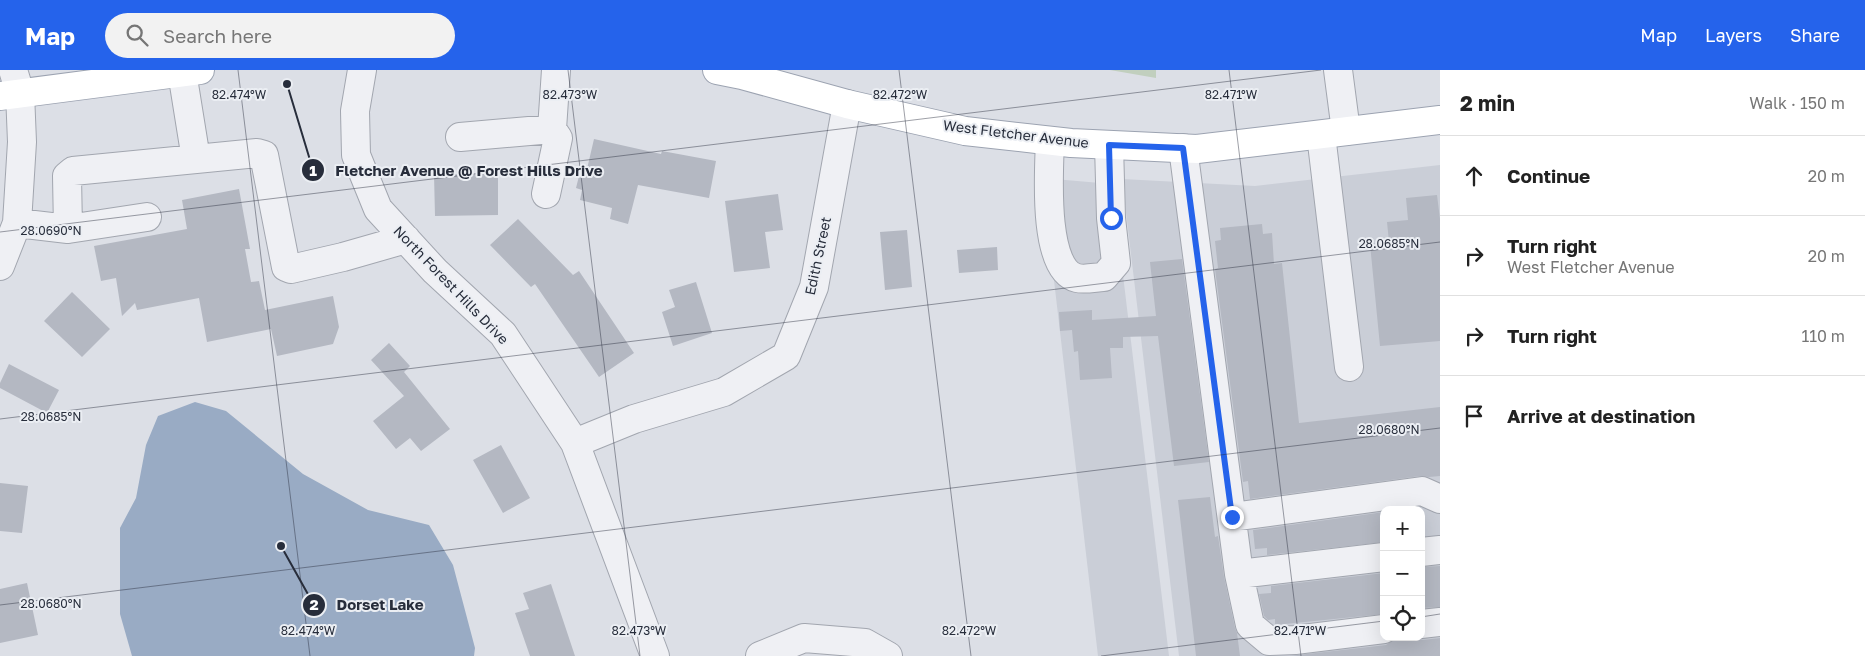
<!DOCTYPE html>
<meta charset="utf-8">
<style>
body{margin:0;font-family:"Golos Text",sans-serif;background:#f2f2f2;color:#222}
.controls{position:absolute;right:15px;bottom:15px;display:grid;overflow:hidden;border-radius:10px;box-shadow:0 5px 20px #0002}
.controls button{width:45px;height:45px;display:grid;place-items:center;padding:0;border:0;border-bottom:1px solid #e0e0e0;background:#fff;color:#222;font:25px sans-serif}
.stop{position:absolute;width:15px;height:15px;margin:-11px;border:4px solid #2563eb;border-radius:50%;background:#fff}
.stop.end{background:#2563eb;border-color:#fff;box-shadow:0 1px 5px #0008}
.list{margin:0;padding:0;list-style:none}
h2{display:flex;justify-content:space-between;align-items:center;height:65px;margin:0;padding:0 20px;font-size:21px}
h2 small{font-size:16px;font-weight:400;color:#767676}
.list li{display:grid;grid-template-columns:32px 1fr auto;gap:15px;align-items:center;box-sizing:border-box;height:80px;padding:0 20px;border-top:1px solid #e0e0e0}
.list b{display:block;font-size:19px;white-space:nowrap}
.list p{margin:0;font-size:16px;white-space:nowrap;color:#767676}
.list em{font-size:16px;font-style:normal;color:#767676}
.icon{flex:none;width:28px;height:28px;fill:none;stroke:currentColor;stroke-width:2;stroke-linecap:round;stroke-linejoin:round}
.map{position:relative;flex:none;width:1440px;height:586px;overflow:hidden}
header{display:flex;align-items:center;gap:30px;box-sizing:border-box;height:70px;padding:0 25px;background:#2563eb;color:#fff}
header strong{font-size:24px}
nav{display:flex;gap:28px;margin-inline-start:auto;font-size:18px}
.search{width:350px;height:45px;background:#f2f2f2;display:flex;align-items:center;gap:12px;box-sizing:border-box;padding:0 18px;border-radius:28px;color:#767676;font-size:19px}
main{display:flex}
aside{flex:1;background:#fff}
.map>svg:first-child{display:block}
.built{fill:#caced7;fill-rule:evenodd}
.green{fill:#c1cfbe}
.water{fill:#99abc4}
.building{fill:#b4b8c2}
.lines{fill:none;stroke-linecap:round;stroke-linejoin:round}
.minor-casing{stroke:#a2a6af;stroke-width:30}
.major-casing{stroke:#9ca3b1;stroke-width:30}
.minor{stroke:#eff0f4;stroke-width:28}
.major{stroke:#fff;stroke-width:28}
.route{stroke:#2563eb;stroke-width:6}
.ticks{fill:none;stroke:#272d3b;stroke-width:1;stroke-opacity:0.45}
.labels{text-anchor:middle;stroke-width:4;stroke-linejoin:round;paint-order:stroke}
.street-label{font-size:14px;fill:#272d3b;stroke:#ebeef3}
.ticks-label{font-size:12px;text-anchor:middle;fill:#272d3b;stroke:#ebeef3;stroke-width:4;stroke-linejoin:round;paint-order:stroke}
.leader{fill:none;stroke:#272d3b;stroke-width:2}
.callout-dot{fill:#272d3b;stroke:#ebeef3;stroke-width:2}
.mark-label{font-size:15px;text-anchor:middle;font-weight:bold;fill:#fff}
.callout-label{font-size:15px;text-anchor:middle;font-weight:bold;fill:#272d3b;stroke:#ebeef3;stroke-width:4;stroke-linejoin:round;paint-order:stroke}
</style>
<header>
<strong>Map</strong>
<div class="search"><svg class="icon" aria-label="search" viewBox="0 0 24 24"><circle cx="10" cy="10" r="6"/><path d="M15 15l6 6"/></svg>Search here</div>
<nav><a>Map</a><a>Layers</a><a>Share</a></nav>
</header>
<main>
<div class="map">
<svg width="1440" height="586" viewBox="0 0 1440 586">
<rect width="100%" height="100%" fill="#dcdfe6"/>
<!-- built -->
<path class="built" d="M 1440,95 L 1440,586 L 1179,586 L 1122,109 L 1255,116 ZM 1384,440 L 1421,440 L 1421,567 L 1384,567 Z
M 1042,108 L 1112,114 L 1169,586 L 1098,586 Z"/>
<!-- green -->
<path class="green" d="M 1110,0 L 1156,0 L 1156,8 Z"/>
<!-- water -->
<path class="water" d="M 195,332 L 226,341 L 303,404 L 368,440 L 429,455 L 453,495 L 475,578 L 474,586 L 132,586 L 120,544 L 120,458 L 136,428 L 146,375 L 158,346 Z"/>
<!-- building -->
<path class="building" d="M 594,69 L 661,84 L 662,81 L 716,91 L 709,128 L 638,115 L 628,154 L 610,149 L 612,138 L 580,130 L 582,120 L 576,118 L 581,98 L 587,99 Z
M 434,104 L 498,104 L 498,145 L 435,146 Z
M 239,119 L 250,179 L 245,179 L 251,212 L 259,211 L 265,240 L 333,226 L 339,257 L 333,274 L 277,286 L 271,259 L 207,272 L 199,228 L 137,240 L 135,233 L 122,246 L 116,208 L 101,211 L 94,176 L 187,159 L 182,130 Z
M 778,124 L 783,160 L 765,162 L 770,198 L 734,202 L 725,131 Z
M 1437,125 L 1440,149 L 1440,271 L 1380,276 L 1370,174 L 1389,172 L 1387,152 L 1408,150 L 1406,128 Z
M 518,149 L 573,205 L 579,201 L 634,283 L 599,307 L 535,214 L 531,217 L 490,175 Z
M 1262,154 L 1263,164 L 1272,163 L 1274,194 L 1282,193 L 1299,353 L 1440,337 L 1440,406 L 1429,407 L 1420,406 L 1250,429 L 1248,411 L 1243,412 L 1215,199 L 1218,198 L 1215,171 L 1221,170 L 1220,158 Z
M 907,160 L 912,217 L 885,220 L 880,162 Z
M 997,177 L 998,200 L 959,203 L 957,180 Z
M 1182,189 L 1209,392 L 1174,396 L 1158,266 L 1123,267 L 1123,278 L 1110,278 L 1112,308 L 1080,310 L 1078,281 L 1074,282 L 1072,260 L 1060,261 L 1059,242 L 1092,240 L 1092,250 L 1156,246 L 1150,192 Z
M 696,212 L 712,263 L 673,276 L 662,242 L 675,237 L 669,220 Z
M 72,222 L 110,259 L 82,287 L 44,251 Z
M 389,273 L 410,296 L 404,302 L 450,359 L 421,381 L 410,368 L 396,379 L 373,351 L 404,326 L 371,290 Z
M 9,294 L 59,320 L 47,343 L 0,318 L 0,313 Z
M 501,375 L 530,428 L 503,443 L 473,390 Z
M 0,413 L 28,416 L 22,463 L 0,461 Z
M 1210,427 L 1215,467 L 1218,466 L 1224,507 L 1235,558 L 1237,563 L 1240,586 L 1196,586 L 1178,430 Z
M 1384,442 L 1384,472 L 1267,485 L 1267,478 L 1255,479 L 1253,460 Z
M 1440,496 L 1440,537 L 1421,538 L 1421,497 Z
M 1384,503 L 1384,544 L 1275,555 L 1275,549 L 1268,550 L 1264,546 L 1259,524 L 1271,523 L 1271,516 Z
M 27,513 L 38,565 L 0,573 L 0,519 Z
M 551,514 L 575,586 L 530,586 L 515,543 L 529,539 L 523,523 Z
M 1412,567 L 1423,570 L 1440,568 L 1440,586 L 1289,586 L 1386,575 L 1395,569 Z"/>
<g class="lines">
<defs>
<path id="minor" d="M 362,0 L 355,41 L 356,85 L 378,139 L 435,201 L 503,264 L 575,373 L 655,586
M 1338,0 L 1346,61
M 182,2 L 196,89 L 257,83 L 264,85 L 286,197 L 291,199 L 343,187 L 406,169
M 1321,65 L 1349,297
M 460,67 L 552,59 L 556,0
M 1050,71 C 1049,99 1042,200 1077,208 C 1085,210 1097,207 1104,207 L 1116,193 L 1111,148 L 1109,75
M 1183,78 L 1239,504 L 1250,555 L 1269,571 L 1295,570 L 1384,559
M 546,124 L 558,68 L 552,59
M 17,153 L 68,159 L 147,147
M 68,159 L 67,106 L 73,101 L 196,89
M 0,196 L 17,153 L 22,72 L 20,23 L 13,0
M 575,373 L 634,349 L 724,322 L 786,286 L 814,217 L 847,34
M 1232,447 L 1422,421 L 1440,429
M 1421,482 L 1440,480
M 1239,504 L 1384,487
M 1421,554 L 1440,552
M 760,586 L 804,568 L 865,573 L 888,586"/>
<path id="major" d="M 717,0 L 742,5 L 847,34 L 965,61 L 1071,73 L 1197,79 L 1440,50
M 0,26 L 200,0"/>
</defs>
<!-- minor casing -->
<use href="#minor" class="minor-casing"/>
<!-- major casing -->
<use href="#major" class="major-casing"/>
<!-- minor -->
<use href="#minor" class="minor"/>
<!-- major -->
<use href="#major" class="major"/>
</g>
<g class="lines">
<!-- route -->
<path class="route" d="M 1111,148 L 1109,75 L 1183,78 L 1232,447"/>
</g>
<!-- ticks -->
<path class="ticks" d="M 238,0 L 310,586M 568,0 L 640,586M 899,0 L 971,586M 1229,0 L 1301,586M 0,162 L 1321,0M 0,349 L 1440,172M 0,535 L 1440,358M 1421,547 L 1440,544M 1101,586 L 1384,551"/>
<g class="labels">
<!-- street labels -->
<g class="street-label">
<text transform="translate(1016 64) rotate(7)" y="5">West Fletcher Avenue</text>
<text transform="translate(818 186) rotate(-78)" y="5">Edith Street</text>
<text transform="translate(451 215) rotate(46)" y="5">North Forest Hills Drive</text>
</g>
</g>
<g class="ticks-label">
<text x="239" y="29">82.474°W</text>
<text x="570" y="29">82.473°W</text>
<text x="900" y="29">82.472°W</text>
<text x="1231" y="29">82.471°W</text>
<text x="51" y="165">28.0690°N</text>
<text x="1389" y="178">28.0685°N</text>
<text x="51" y="351">28.0685°N</text>
<text x="1389" y="364">28.0680°N</text>
<text x="51" y="538">28.0680°N</text>
<text x="308" y="565">82.474°W</text>
<text x="639" y="565">82.473°W</text>
<text x="969" y="565">82.472°W</text>
<text x="1300" y="565">82.471°W</text>
</g>
<!-- callouts -->
<path class="leader" d="M287 14L313 100M281 476L314 535"/>
<g class="callout-dot">
<circle cx="287" cy="14" r="5"/>
<circle cx="281" cy="476" r="5"/>
<circle cx="313" cy="100" r="12"/>
<circle cx="314" cy="535" r="12"/>
</g>
<g class="mark-label">
<text x="313" y="106">1</text>
<text x="314" y="540">2</text>
</g>
<g class="callout-label">
<text x="469" y="106">Fletcher Avenue @ Forest Hills Drive</text>
<text x="380" y="540">Dorset Lake</text>
</g>
</svg>
<div class="controls">
<button>+</button>
<button>−</button>
<button><svg class="icon" aria-label="locate" viewBox="0 0 24 24"><circle cx="12" cy="12" r="6"/><path d="M12 2v4M12 18v4M2 12h4M18 12h4"/></svg></button>
</div>
<div class="stop" style="left:1111px;top:148px"></div>
<div class="stop end" style="left:1232px;top:447px"></div>
</div>
<aside>
<h2>2 min<small>Walk · 150 m</small></h2>
<ul class="list">
<li><svg class="icon" aria-label="ahead" viewBox="0 0 24 24"><path d="M12 20V5M6 11l6-6 6 6"/></svg><div><b>Continue</b></div><em>20 m</em></li>
<li><svg class="icon" aria-label="right" viewBox="0 0 24 24"><path d="M7 20v-9h11M14 6l5 5-5 5"/></svg><div><b>Turn right</b><p>West Fletcher Avenue</p></div><em>20 m</em></li>
<li><svg class="icon" aria-label="right" viewBox="0 0 24 24"><path d="M7 20v-9h11M14 6l5 5-5 5"/></svg><div><b>Turn right</b></div><em>110 m</em></li>
<li><svg class="icon" aria-label="arrive" viewBox="0 0 24 24"><path d="M6 21V4h12l-3 4 3 4H6"/></svg><div><b>Arrive at destination</b></div></li>
</ul>
</aside>
</main>
